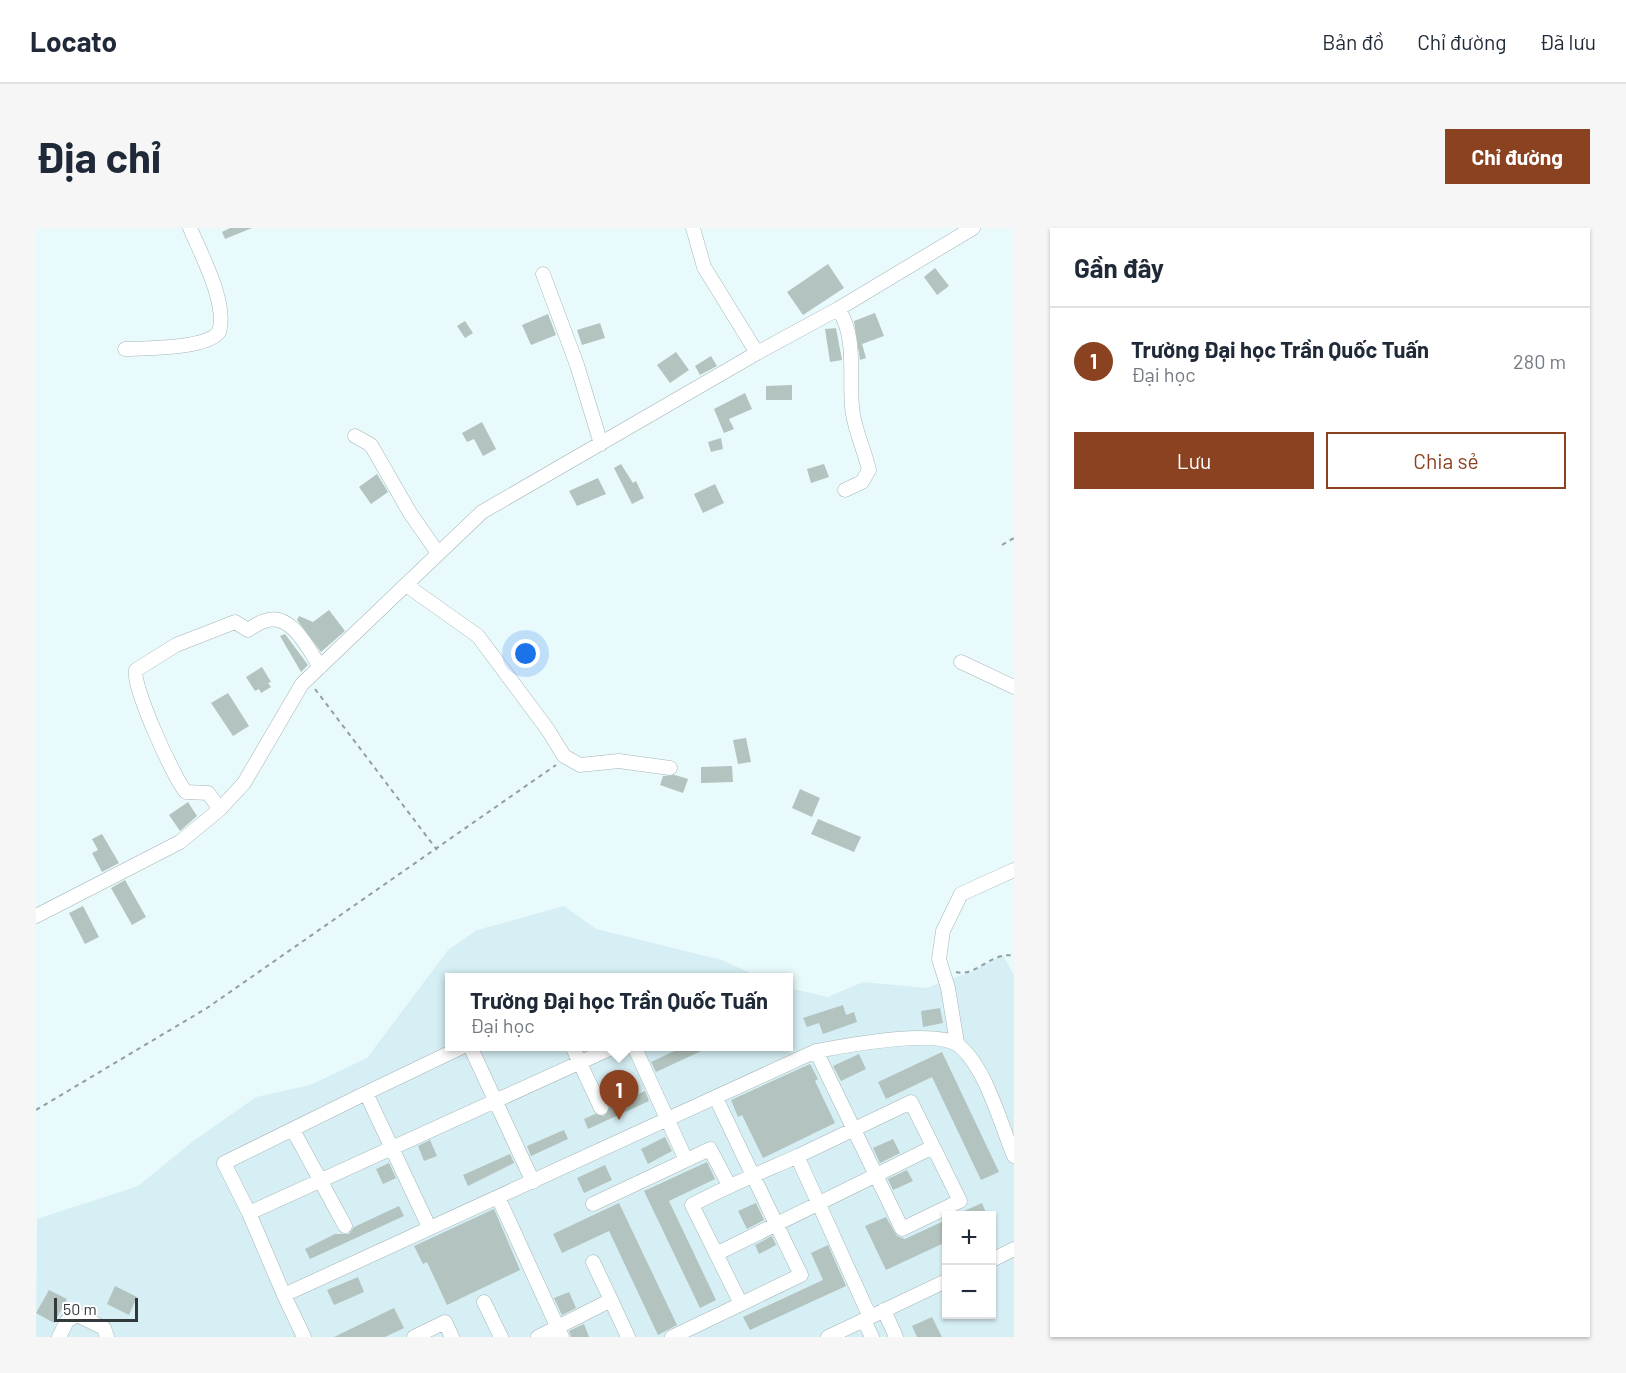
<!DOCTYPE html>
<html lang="vi">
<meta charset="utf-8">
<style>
body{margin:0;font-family:Barlow,sans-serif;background:#f6f6f7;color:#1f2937}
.controls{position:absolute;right:18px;bottom:18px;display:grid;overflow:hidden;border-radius:0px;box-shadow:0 2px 4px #0004}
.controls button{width:54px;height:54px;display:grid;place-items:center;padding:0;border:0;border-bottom:2px solid #e0e1e3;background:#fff;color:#1f2937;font:30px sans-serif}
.scale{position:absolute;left:18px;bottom:15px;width:84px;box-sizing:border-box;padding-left:6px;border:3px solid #33393b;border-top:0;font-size:16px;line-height:21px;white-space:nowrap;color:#33393b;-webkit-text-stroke:4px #fff;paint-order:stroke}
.you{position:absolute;left:490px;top:426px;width:21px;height:21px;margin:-15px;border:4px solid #fff;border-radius:50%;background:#1a73e8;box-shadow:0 0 0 9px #1a73e833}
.badge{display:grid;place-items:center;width:39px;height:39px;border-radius:50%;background:#8a4221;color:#fff;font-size:20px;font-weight:700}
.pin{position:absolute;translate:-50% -50px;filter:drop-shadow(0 2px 3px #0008)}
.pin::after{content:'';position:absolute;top:32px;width:21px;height:18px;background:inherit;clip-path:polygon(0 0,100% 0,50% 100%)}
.popup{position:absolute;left:409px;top:745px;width:348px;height:78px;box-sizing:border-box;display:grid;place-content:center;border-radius:0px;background:#fff;filter:drop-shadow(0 2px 4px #0005);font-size:20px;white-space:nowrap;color:#747a83}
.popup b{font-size:22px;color:#1f2937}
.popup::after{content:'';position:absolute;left:50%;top:100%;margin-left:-12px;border:12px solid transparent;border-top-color:#fff}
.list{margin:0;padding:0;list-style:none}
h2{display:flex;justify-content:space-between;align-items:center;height:78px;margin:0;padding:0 24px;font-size:26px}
h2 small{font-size:20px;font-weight:400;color:#747a83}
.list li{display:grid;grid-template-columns:39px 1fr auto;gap:18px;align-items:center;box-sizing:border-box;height:108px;padding:0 24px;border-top:2px solid #e0e1e3}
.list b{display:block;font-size:22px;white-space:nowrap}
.list p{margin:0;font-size:20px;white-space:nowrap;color:#747a83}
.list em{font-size:20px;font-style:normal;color:#747a83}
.actions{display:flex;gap:12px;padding:18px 24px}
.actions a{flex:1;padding:14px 0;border:2px solid #8a4221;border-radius:0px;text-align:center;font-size:21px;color:#8a4221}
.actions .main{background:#8a4221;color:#fff}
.map{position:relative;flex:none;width:978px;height:1109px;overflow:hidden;border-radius:0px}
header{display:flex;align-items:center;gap:36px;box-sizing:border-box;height:84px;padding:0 30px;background:#fff;border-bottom:2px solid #e0e1e3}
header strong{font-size:28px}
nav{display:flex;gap:33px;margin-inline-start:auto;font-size:21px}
.intro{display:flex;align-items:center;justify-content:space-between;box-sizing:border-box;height:144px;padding:0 36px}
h1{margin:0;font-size:42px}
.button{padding:15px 27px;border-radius:0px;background:#8a4221;color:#fff;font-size:21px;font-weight:700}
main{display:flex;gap:36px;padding:0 36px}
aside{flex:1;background:#fff;border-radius:0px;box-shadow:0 2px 4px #0004}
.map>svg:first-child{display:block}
.built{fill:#d6eff4;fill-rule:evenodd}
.building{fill:#b3c3bf}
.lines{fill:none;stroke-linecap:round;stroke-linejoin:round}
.minor-casing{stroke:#a4b4b7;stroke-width:15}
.path{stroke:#939ea1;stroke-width:2;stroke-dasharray:4.5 4.5;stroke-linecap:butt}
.minor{stroke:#fff;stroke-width:14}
</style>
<header>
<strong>Locato</strong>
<nav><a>Bản đồ</a><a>Chỉ đường</a><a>Đã lưu</a></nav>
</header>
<div class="intro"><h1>Địa chỉ</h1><a class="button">Chỉ đường</a></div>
<main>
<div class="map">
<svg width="978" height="1109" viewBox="0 0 978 1109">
<rect width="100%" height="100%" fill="#e9fafd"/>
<!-- built -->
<path class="built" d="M 528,678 L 560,701 L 686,732 L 723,749 L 414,750 L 414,818 L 752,818 L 753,760 L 792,769 L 827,754 L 890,760 L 937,743 L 967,727 L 978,747 L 978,1109 L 0,1109 L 1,991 L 102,958 L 156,914 L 220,869 L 274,857 L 331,830 L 412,722 L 441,702 ZM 910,988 L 956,988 L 956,1086 L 910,1086 Z"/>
<!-- building -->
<path class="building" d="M 194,0 L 216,0 L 189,11 L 186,4 Z
M 792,36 L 808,60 L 767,87 L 751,64 Z
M 899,40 L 913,58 L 901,67 L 888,49 Z
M 839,85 L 848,108 L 826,116 L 830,130 L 824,132 L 818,93 Z
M 512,86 L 520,107 L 495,117 L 486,97 Z
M 429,93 L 437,105 L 429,110 L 421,98 Z
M 564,95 L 569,110 L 546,117 L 541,102 Z
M 799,95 L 806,132 L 794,134 L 789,101 L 800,100 Z
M 640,124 L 653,142 L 634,155 L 621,137 Z
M 675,128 L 681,138 L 664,147 L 659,138 Z
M 756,157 L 756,172 L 730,172 L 730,158 Z
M 709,165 L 716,181 L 693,191 L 698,201 L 688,205 L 678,181 Z
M 446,194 L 460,221 L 447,228 L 438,211 L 431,214 L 426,205 Z
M 685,210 L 687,221 L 675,224 L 672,214 Z
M 585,236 L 597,255 L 600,253 L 608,270 L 596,276 L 578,240 Z
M 788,236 L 793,249 L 775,255 L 771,241 Z
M 341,246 L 352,264 L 335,276 L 323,259 Z
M 562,250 L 570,266 L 541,278 L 533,263 Z
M 679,256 L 688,275 L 667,285 L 658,266 Z
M 293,382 L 309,403 L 285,424 L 261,392 L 263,388 L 277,394 Z
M 249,406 L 272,437 L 265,444 L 244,408 Z
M 226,439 L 235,454 L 232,455 L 235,459 L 225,465 L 223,461 L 219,463 L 210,449 Z
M 192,465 L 213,498 L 197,508 L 175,475 Z
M 710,510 L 715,534 L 702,536 L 697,512 Z
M 696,538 L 697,554 L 665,555 L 665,539 Z
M 639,547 L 652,551 L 647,565 L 624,557 L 627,548 Z
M 764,561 L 784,570 L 776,589 L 756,580 Z
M 152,574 L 161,588 L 144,603 L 133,587 Z
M 782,591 L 825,609 L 818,624 L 775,606 Z
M 66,606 L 83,635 L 66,644 L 56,625 L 62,622 L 56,611 Z
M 89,652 L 110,689 L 96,697 L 75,660 Z
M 47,678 L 63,709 L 49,716 L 33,685 Z
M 807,777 L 810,787 L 818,784 L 821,794 L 787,806 L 783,795 L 771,799 L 767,790 Z
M 904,780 L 907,795 L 887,799 L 885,783 Z
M 647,819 L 674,819 L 620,844 L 615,834 Z
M 906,824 L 963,944 L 945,952 L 896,849 L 850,871 L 842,854 Z
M 823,826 L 830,841 L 805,853 L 797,838 Z
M 774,836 L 782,851 L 779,853 L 799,895 L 727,930 L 706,887 L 702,889 L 695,872 Z
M 609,863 L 613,873 L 552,901 L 548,891 L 559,886 L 568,888 L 574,879 Z
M 528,902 L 532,911 L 495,928 L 491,918 Z
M 629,909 L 636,923 L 612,936 L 605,921 Z
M 857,911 L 864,925 L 844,935 L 837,920 Z
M 394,912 L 401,928 L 388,933 L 382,918 Z
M 474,926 L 478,935 L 432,958 L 427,947 Z
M 671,934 L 679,951 L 633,973 L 680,1072 L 664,1080 L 608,963 Z
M 353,935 L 360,950 L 347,956 L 340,941 Z
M 569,937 L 576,952 L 548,965 L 541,950 Z
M 871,942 L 877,953 L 857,962 L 852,951 Z
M 583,975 L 641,1097 L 622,1107 L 573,1003 L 526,1025 L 517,1006 Z
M 720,975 L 728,992 L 711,1001 L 702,983 Z
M 946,975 L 951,987 L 919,987 Z
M 363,978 L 368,988 L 274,1031 L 269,1021 L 299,1006 L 313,1006 L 318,999 Z
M 458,981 L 484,1042 L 411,1077 L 391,1034 L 387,1036 L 378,1018 Z
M 850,989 L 861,1008 L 869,1011 L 910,992 L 910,1014 L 850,1042 L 829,998 Z
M 736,1008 L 740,1017 L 723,1026 L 719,1017 Z
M 792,1017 L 810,1058 L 714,1102 L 707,1089 L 787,1052 L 775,1025 Z
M 322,1049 L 328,1064 L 298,1077 L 291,1062 Z
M 79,1058 L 101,1069 L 93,1087 L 71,1076 Z
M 13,1062 L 31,1071 L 18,1095 L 0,1085 Z
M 533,1064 L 540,1080 L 526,1087 L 518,1070 Z
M 358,1080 L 368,1100 L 349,1109 L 298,1109 Z
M 896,1089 L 906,1109 L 881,1109 L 876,1098 Z
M 548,1096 L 553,1109 L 535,1109 L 533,1103 Z"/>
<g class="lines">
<defs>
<path id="minor" d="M 657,0 L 668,39 L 721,125
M 507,46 L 541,137 L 565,216
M 802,81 C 821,107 813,148 816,178 C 817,199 828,220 833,242 L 826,254 L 809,262
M 89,121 C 111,120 170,121 183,104 C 192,76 165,26 154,0
M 319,208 L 335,217 L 374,285 L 402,325
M 370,357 L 442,408 L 512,502 L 528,528 L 544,537 L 583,533 L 634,540
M 925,434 L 978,459
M 184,581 L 172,565 L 150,564 C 139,553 94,454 100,442 L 140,417 L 199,394 L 212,402 C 217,399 223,394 229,393 C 255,383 273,422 284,439
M 0,688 L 144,614 L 184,581 L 208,555 L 266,456 L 446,284 L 721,125 L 802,81 L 937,0
M 921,815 L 912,760 L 903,731 L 907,703 L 925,666 L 978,642
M 434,818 L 497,954
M 536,818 L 565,880
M 598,818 L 650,932
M 330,865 L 428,818
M 680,870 C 708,929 736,988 765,1047 L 705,1076 L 656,977 C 691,958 726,944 762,928 C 799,910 837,892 875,874 L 924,973 L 866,1001 L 780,823
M 257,902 L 309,998
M 761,928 L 834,1089
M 462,969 L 526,1109
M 557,976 L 674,921 L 693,957
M 213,985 L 580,818
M 393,999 L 330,865 L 188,935 L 213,985 L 248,1067 L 780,823 C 808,818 898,800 922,817 C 949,837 965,897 978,928
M 680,1026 L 897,919
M 956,1032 L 978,1021
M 557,1034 L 575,1072
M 248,1067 L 268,1109
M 448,1074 L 465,1109
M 848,1082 L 860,1109
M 828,1092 L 836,1109
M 23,1109 L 31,1093 L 41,1087 L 68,1100 L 71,1109
M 378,1109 L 409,1094 L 416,1109
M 502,1109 L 575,1072 L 592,1109
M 636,1109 L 705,1076
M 792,1109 L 910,1053"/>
</defs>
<!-- minor casing -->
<use href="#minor" class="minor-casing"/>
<!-- path -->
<path class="path" d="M 966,317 L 978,310
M 279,461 L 401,622
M 920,744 C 939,750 957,722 978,728
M 0,882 L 171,780 L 520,537"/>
<!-- minor -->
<use href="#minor" class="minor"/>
</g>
</svg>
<div class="controls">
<button>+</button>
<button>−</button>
</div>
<div class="scale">50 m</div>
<div class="you"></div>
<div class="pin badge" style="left:583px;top:892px">1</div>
<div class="popup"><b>Trường Đại học Trần Quốc Tuấn</b>Đại học</div>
</div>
<aside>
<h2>Gần đây<small></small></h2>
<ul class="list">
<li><span class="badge">1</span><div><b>Trường Đại học Trần Quốc Tuấn</b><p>Đại học</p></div><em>280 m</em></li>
</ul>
<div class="actions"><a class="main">Lưu</a><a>Chia sẻ</a></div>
</aside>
</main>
